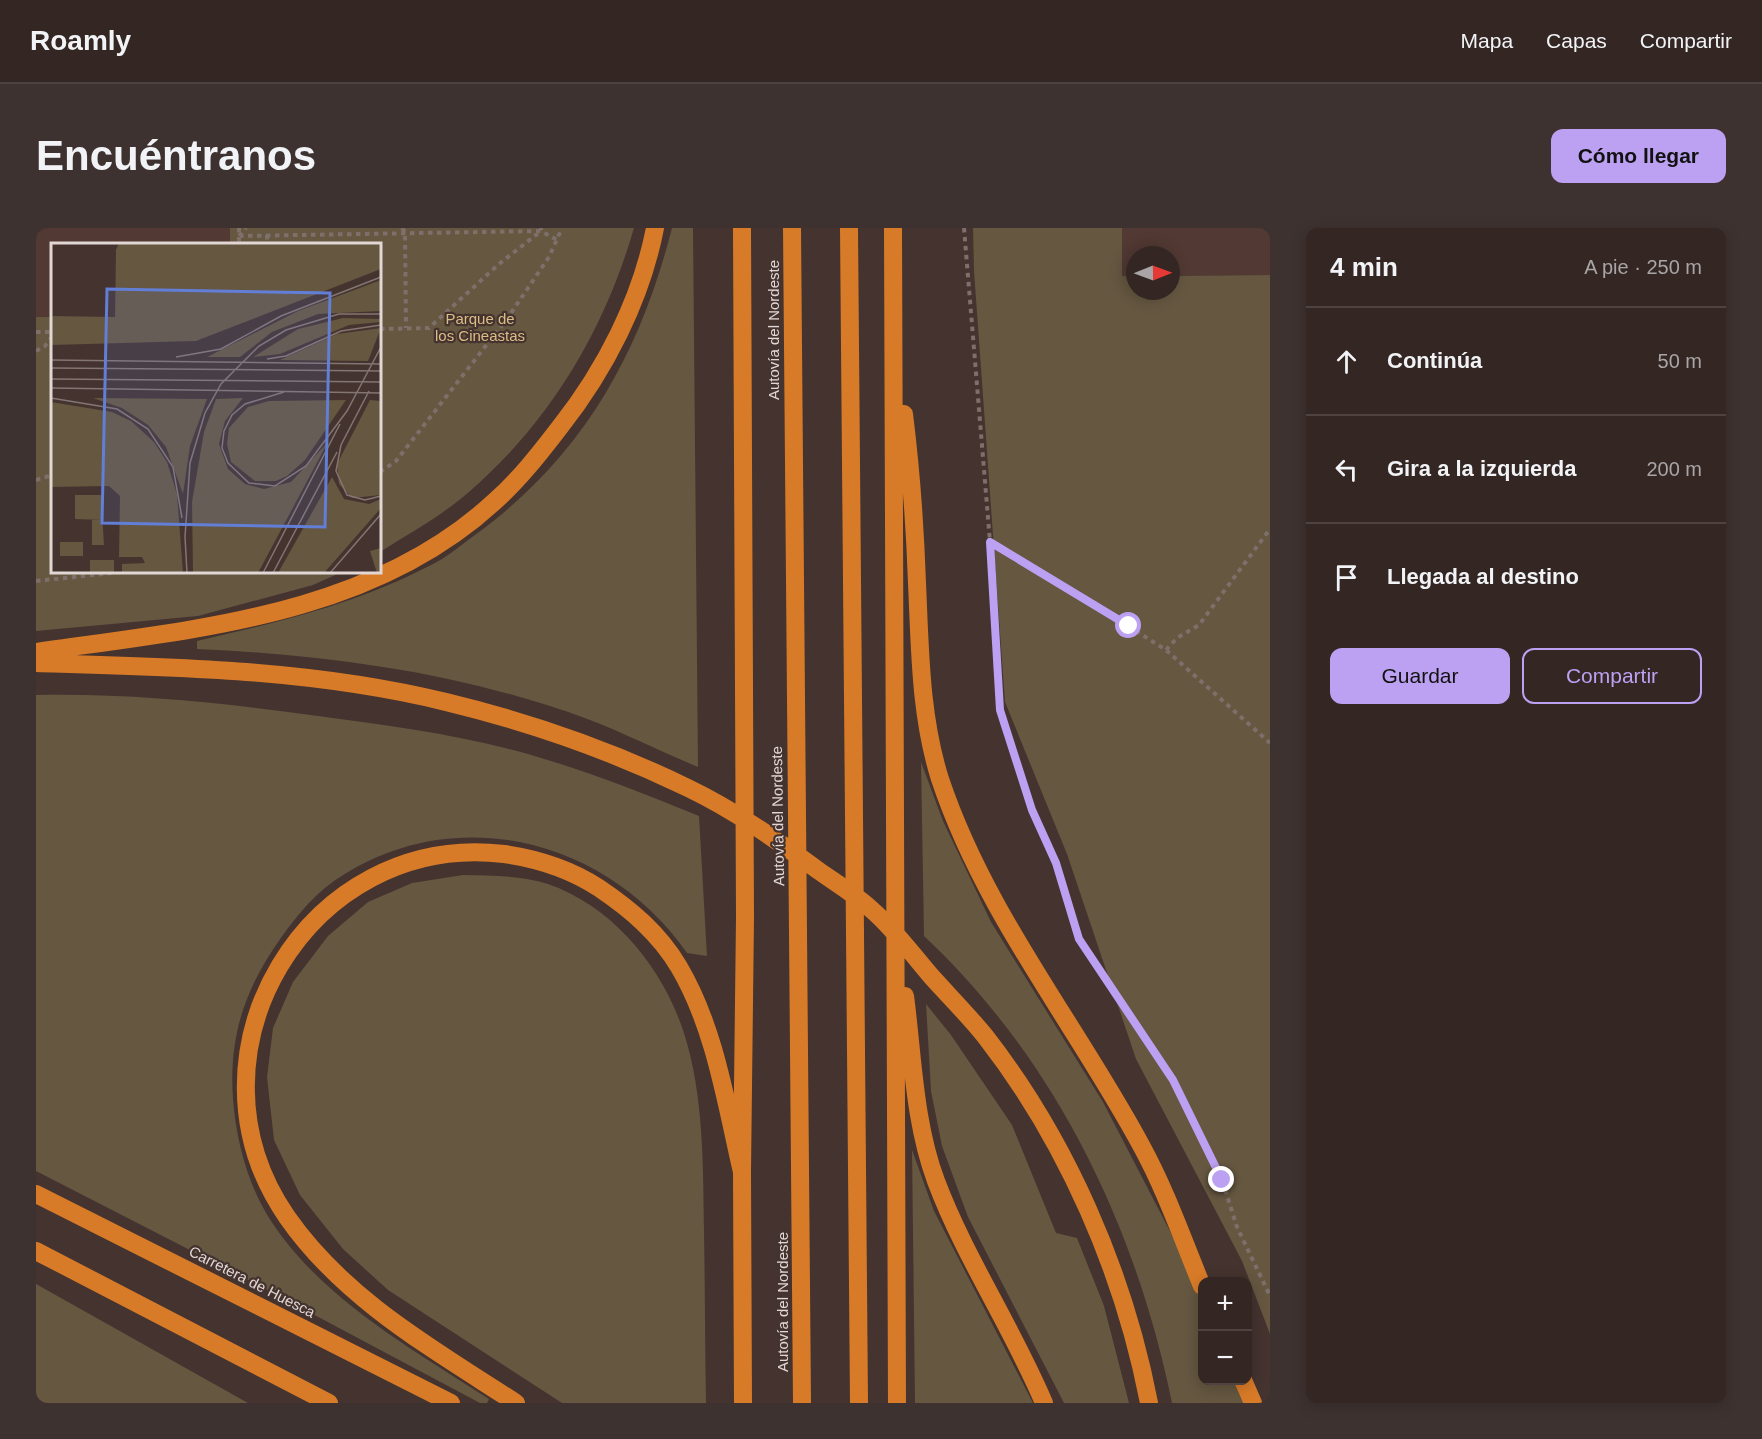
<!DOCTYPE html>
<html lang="es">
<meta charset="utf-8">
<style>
body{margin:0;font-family:Helvetica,sans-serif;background:#3e3230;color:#f1f3f6}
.controls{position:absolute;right:18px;bottom:18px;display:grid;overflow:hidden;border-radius:12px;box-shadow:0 3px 15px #0003}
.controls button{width:54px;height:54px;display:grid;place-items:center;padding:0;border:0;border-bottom:2px solid #4e4341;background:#332623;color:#f1f3f6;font:30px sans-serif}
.compass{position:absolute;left:1090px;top:18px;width:54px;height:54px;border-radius:50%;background:#332623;box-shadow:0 3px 15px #0003;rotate:89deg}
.stop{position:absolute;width:18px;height:18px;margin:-14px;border:4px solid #bca0f2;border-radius:50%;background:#fff}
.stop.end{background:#bca0f2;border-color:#fff;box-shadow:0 2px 6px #0008}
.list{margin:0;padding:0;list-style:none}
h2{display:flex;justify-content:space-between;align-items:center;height:78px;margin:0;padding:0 24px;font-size:26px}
h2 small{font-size:20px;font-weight:400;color:#a9a5a6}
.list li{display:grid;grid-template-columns:39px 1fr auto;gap:18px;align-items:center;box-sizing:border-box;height:108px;padding:0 24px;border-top:2px solid #4e4341}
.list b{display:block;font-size:22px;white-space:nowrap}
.list em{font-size:20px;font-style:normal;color:#a9a5a6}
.actions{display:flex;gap:12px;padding:18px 24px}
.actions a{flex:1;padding:14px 0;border:2px solid #bca0f2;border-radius:12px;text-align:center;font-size:21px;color:#bca0f2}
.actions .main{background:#bca0f2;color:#111}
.icon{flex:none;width:33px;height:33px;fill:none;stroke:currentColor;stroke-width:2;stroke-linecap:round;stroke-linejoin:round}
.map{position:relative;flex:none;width:1234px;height:1175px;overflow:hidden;border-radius:12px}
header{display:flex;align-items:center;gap:36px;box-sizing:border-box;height:84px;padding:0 30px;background:#332623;border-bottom:2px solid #4e4341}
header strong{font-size:28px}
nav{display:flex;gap:33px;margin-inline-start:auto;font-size:21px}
.intro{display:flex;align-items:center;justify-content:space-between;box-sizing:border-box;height:144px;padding:0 36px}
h1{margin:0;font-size:42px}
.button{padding:15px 27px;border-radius:12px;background:#bca0f2;color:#111;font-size:21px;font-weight:700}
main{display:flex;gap:36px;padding:0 36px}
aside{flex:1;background:#332623;border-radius:12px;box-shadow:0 3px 15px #0003}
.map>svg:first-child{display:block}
.built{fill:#523933}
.green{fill:#655740}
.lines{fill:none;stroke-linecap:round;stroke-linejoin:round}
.path{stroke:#7e6f6b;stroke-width:4;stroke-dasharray:4.5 4.5;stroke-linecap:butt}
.highway{stroke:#d87b28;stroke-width:18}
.route{stroke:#bca0f2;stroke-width:8}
.labels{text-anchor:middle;stroke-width:4.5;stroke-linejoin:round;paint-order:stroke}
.park-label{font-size:15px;fill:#dcbd85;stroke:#44332f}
.street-label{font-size:15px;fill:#e2d7d4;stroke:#44332f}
.inset-road{fill:none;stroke:#837571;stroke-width:1.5}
.view{fill:#627ed7;fill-opacity:0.15;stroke:#627ed7;stroke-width:3}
.inset-edge{fill:none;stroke:#e2d7d4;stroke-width:3}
</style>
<header>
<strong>Roamly</strong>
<nav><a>Mapa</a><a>Capas</a><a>Compartir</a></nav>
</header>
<div class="intro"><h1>Encuéntranos</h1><a class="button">Cómo llegar</a></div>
<main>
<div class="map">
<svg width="1234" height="1175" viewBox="0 0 1234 1175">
<rect width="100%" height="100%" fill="#44332f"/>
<!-- built -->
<path class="built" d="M 0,0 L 194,0 L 194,16 L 16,16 L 16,89 L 0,89 Z
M 1086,0 L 1234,0 L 1234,47 L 1135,48 L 1135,27 L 1099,27 L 1099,49 L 1086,49 Z"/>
<!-- green -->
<path class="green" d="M 194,0 L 598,0 C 569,101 514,194 434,263 C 407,287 374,305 344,324 L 344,16 L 194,16 Z
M 636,0 L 657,0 L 662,539 C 626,524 590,506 554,492 C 428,445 294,427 161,421 L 161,413 C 245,394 331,373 406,331 C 419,323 431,312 443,304 C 548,226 604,125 636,0 Z
M 937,0 L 1086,0 L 1086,48 L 1099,49 L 1099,63 L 1135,63 L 1135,48 L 1234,47 L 1234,1106 L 1206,1033 L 1100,831 L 1031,626 L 969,474 L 938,43 Z
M 0,89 L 16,89 L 16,344 L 306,344 L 277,357 L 162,388 L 0,403 Z
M 0,467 C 94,465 189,475 282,488 C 352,497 424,507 492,526 C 551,543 607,565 663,588 L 671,728 L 651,725 C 571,610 416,571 298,653 C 274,670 254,696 238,720 C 206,768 193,814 197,871 C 200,912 212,958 235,993 C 286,1071 376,1121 453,1171 L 451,1175 L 444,1175 L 224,1058 L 0,943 Z
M 885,534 L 907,593 L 955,694 L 1067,874 L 1137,1009 L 1166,1075 L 1166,1152 L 1199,1153 L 1208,1175 L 1136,1175 C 1100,999 1020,832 888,708 Z
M 427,647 C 455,648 484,647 512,656 C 578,679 627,740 648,805 C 668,868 667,938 668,1003 C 669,1060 669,1118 670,1175 L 526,1175 L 352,1062 L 307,1021 L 264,967 L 238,912 L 231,849 L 237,800 L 257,754 L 292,708 L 332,674 L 376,655 Z
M 890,776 L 915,807 L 976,897 L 1020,1005 L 1041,1010 L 1068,1078 L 1093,1175 L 1028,1175 L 932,989 L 906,918 L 895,863 Z
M 876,922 L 898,983 L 997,1175 L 879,1175 Z
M 0,1056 L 212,1175 L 0,1175 Z"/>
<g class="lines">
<!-- path -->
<path class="path" d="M 203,0 L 203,16
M 366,0 L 369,4 L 370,100
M 928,0 L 954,314 L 1029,358 L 1130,422 L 1234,515
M 231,7 L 231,16
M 203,8 L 505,3 L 521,12
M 203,8 L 210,0
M 344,101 L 393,100 L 463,36 L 505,3 L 505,0
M 0,104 L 16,104
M 0,123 L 9,118 L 16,109
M 344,244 L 360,233 L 473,88 L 513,29 L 526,0
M 0,252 L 16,247
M 954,314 L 964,482 L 996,582 L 1020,635 L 1043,711 L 1137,852 L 1186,952 L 1201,999 L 1234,1068
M 0,353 L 86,344
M 1130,422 L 1141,410 L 1163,397 L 1234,301"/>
<!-- highway -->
<path class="highway" d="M 706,0 L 709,689 L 706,944 L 707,1175
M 756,0 L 766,1175
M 813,0 L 823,1175
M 857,0 L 861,1175
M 868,186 C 875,242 879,298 881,355 C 884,420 884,488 904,551 C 949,686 1040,796 1106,919 C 1130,963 1147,1012 1166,1058
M 0,424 C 159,401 334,388 458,274 C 483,252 504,225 524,199 C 569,142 605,72 619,0
M 0,435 C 137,439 276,441 410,474 C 493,494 576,523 652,560 C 698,582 742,613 783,643 C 800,655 820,667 836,682 C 858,701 876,726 895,748 C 913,768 932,787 949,808 C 1031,913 1088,1045 1113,1175
M 869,768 C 877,829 878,894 900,953 C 929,1030 976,1099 1008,1175
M 0,966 L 415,1175
M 0,1023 L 293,1175
M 1207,1152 L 1217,1175
M 480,1175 C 397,1121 308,1071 251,989 C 138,826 273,602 468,626 C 503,631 534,641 563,660 C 594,681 623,705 643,739 C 679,800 690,875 706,944"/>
</g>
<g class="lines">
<!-- route -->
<path class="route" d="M 1093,398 L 954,314 L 964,482 L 996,582 L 1020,635 L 1043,711 L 1137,852 L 1186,952"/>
</g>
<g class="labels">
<!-- park labels -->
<g class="park-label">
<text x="444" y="96">Parque de<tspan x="444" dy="17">los Cineastas</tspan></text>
</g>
<!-- street labels -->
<g class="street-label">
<text transform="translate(738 102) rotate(-90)" y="5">Autovía del Nordeste</text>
<text transform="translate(742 588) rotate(-91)" y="5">Autovía del Nordeste</text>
<text transform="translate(216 1054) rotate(27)" y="5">Carretera de Huesca</text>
<text transform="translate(747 1074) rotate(-90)" y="5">Autovía del Nordeste</text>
</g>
</g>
<!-- overview -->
<g transform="translate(15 15)">
<rect width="330" height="330" fill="#44332f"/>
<path d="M 68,0 L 330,0 L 330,26 L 145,98 L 0,102 L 0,73 L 64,74 L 65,7 ZM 330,37 L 330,68 L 267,71 L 221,89 L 189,114 L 156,114 L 247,68 ZM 292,75 L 330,76 L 330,79 L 298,82 L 229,111 L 202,114 L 247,86 ZM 330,85 L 317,118 L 229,117 L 286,91 ZM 42,155 L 156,156 L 139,203 L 132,251 L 115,204 L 97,182 L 71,165 ZM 192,155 L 174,178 L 168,201 L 177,226 L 194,241 L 213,246 L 240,239 L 277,199 L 207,330 L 142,330 L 141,259 L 153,189 L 165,156 ZM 295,157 L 254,217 L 236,233 L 225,238 L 204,238 L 180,219 L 176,201 L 178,185 L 197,164 L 218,158 ZM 319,157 L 330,158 L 330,252 L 301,255 L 288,241 L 286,221 ZM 0,159 L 61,169 L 80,178 L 103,199 L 116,219 L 126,251 L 132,330 L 71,330 L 71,321 L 94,320 L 91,314 L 68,314 L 69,253 L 58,243 L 0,244 ZM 281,234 L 293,256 L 318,261 L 330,256 L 330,265 L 273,330 L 227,330 ZM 24,252 L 50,252 L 53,302 L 41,302 L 41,277 L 51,277 L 24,276 ZM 9,299 L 32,299 L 32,313 L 9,313 ZM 330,305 L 330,330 L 326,330 L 319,308 ZM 39,317 L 63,317 L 63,329 L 39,329 Z" fill="#655740"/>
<path class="inset-road" d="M 125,114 L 170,106 L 230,73 L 330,34M 216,116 L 235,113 L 290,88 L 330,82M 0,117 L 330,121M 0,125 L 330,128M 0,136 L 330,139M 0,145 L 330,150M 318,148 L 290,202 L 285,228 L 296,252 L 314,257 L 330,253M 233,149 L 194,161 L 181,172 L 173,188 L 171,205 L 177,220 L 198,240 L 224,243 L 255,223 L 296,168 L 330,104M 0,155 L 66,166 L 97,186 L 122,224 L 131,275M 136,330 L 134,294 L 139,220 L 154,170 L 170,141 L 208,103 L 235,87 L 288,71 L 330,71M 212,330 L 289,181M 222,330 L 286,209M 279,330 L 330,271"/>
<path class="view" d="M 56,46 L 279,50 L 274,284 L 51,280 Z"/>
<rect width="330" height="330" class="inset-edge"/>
</g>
</svg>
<div class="controls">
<button>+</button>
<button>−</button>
</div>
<svg class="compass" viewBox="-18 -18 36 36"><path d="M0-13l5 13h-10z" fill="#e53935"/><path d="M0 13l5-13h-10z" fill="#a9a5a6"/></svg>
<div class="stop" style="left:1093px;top:398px"></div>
<div class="stop end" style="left:1186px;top:952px"></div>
</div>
<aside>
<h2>4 min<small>A pie · 250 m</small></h2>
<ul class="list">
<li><svg class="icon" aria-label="ahead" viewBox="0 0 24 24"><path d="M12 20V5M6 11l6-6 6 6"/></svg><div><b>Continúa</b></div><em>50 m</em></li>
<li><svg class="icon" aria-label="left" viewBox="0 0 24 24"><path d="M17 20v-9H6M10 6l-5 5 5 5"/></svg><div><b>Gira a la izquierda</b></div><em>200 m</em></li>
<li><svg class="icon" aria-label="arrive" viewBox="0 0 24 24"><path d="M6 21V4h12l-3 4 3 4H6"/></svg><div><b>Llegada al destino</b></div></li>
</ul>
<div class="actions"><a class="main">Guardar</a><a>Compartir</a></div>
</aside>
</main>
